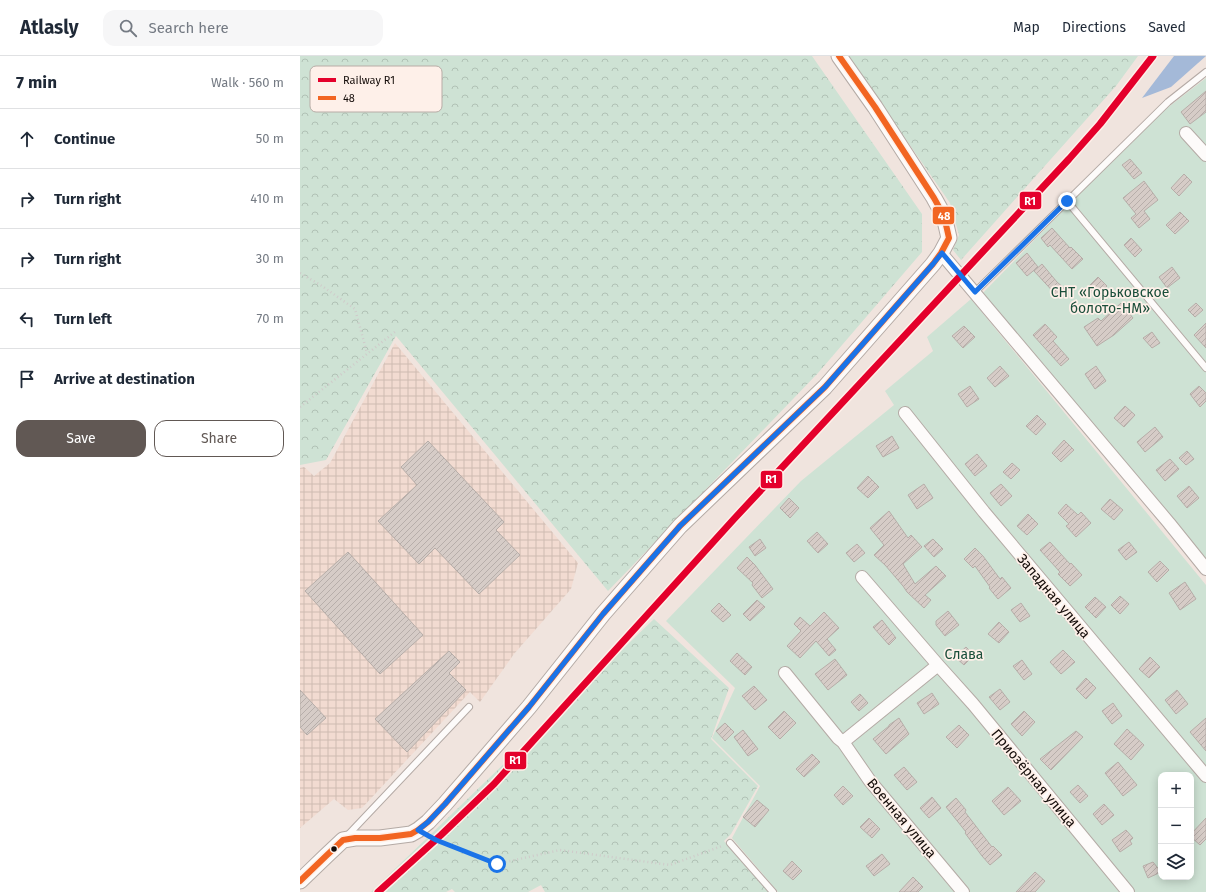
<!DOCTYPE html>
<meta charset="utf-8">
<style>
body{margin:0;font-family:"Fira Sans",sans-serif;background:#f6f6f7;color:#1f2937}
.controls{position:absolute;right:12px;bottom:12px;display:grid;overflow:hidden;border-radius:8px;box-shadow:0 2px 10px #0003}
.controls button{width:36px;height:36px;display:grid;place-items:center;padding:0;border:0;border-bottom:1px solid #e0e1e3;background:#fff;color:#1f2937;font:20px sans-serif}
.stop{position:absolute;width:12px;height:12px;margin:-9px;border:3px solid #1a73e8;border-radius:50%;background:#fff}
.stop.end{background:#1a73e8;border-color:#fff;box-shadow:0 1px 4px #0008}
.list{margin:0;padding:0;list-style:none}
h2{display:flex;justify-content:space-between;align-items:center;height:52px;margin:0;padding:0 16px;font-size:17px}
h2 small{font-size:13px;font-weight:400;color:#747a83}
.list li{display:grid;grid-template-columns:26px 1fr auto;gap:12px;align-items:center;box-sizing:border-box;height:60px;padding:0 16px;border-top:1px solid #e0e1e3}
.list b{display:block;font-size:15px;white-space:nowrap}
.list em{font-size:13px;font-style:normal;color:#747a83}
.actions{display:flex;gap:8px;padding:12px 16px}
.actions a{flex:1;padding:9px 0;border:1px solid #615854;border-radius:12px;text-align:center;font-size:14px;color:#615854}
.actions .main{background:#615854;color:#fff}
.icon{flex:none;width:22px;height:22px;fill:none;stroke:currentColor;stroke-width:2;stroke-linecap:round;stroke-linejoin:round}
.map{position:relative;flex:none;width:906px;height:836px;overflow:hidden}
header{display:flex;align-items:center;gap:24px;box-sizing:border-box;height:56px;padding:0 20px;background:#fff;border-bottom:1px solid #e0e1e3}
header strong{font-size:19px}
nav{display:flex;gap:22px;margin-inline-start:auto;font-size:14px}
.search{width:280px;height:36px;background:#f6f6f7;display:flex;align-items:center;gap:10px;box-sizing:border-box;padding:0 14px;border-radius:12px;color:#747a83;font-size:15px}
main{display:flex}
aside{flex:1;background:#fff}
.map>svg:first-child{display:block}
.industrial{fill:url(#industrial-grid)}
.forest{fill:url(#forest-crowns)}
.garden{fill:#cee2d4;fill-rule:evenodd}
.water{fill:#a4b9d8}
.building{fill:url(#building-hatch);stroke:#b6ada8}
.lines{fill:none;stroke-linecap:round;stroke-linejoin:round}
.service-casing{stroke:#b4aaa5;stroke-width:8}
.minor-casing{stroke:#b4aaa5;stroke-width:14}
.tertiary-casing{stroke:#b4aaa5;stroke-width:17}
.path{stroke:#cfcbca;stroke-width:2.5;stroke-dasharray:1 3;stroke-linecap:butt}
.service{stroke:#fdfbfa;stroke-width:6}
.minor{stroke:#fdfbfa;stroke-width:12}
.tertiary{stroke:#fdfbfa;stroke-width:15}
.bus-1-casing{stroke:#fef0e9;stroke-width:9}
.bus-1{stroke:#f26522;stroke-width:6}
.rail-1-casing{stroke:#fef0e9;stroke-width:10}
.rail-1{stroke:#e4002b;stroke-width:7}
.route{stroke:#1a73e8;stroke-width:5}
.bus-dot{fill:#140c09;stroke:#fef0e9;stroke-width:1.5}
.labels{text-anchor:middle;stroke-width:3.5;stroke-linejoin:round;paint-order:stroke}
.park-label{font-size:14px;fill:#1a4e3a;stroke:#fef0e9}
.street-label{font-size:14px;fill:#140c09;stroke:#fef0e9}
.key{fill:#fef0e9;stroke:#b8aca6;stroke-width:1}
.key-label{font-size:11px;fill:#140c09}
.line-badge{stroke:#fef0e9;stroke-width:1.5}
.badge-label{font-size:11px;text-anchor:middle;font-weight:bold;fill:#fff}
</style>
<header>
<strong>Atlasly</strong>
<div class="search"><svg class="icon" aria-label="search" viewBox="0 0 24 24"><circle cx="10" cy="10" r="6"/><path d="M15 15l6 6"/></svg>Search here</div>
<nav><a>Map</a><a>Directions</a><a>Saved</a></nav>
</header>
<main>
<aside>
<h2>7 min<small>Walk · 560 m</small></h2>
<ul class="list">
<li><svg class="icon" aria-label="ahead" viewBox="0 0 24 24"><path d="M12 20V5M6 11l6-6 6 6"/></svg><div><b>Continue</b></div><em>50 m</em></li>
<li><svg class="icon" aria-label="right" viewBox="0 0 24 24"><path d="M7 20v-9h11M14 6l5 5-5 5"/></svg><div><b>Turn right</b></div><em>410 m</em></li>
<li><svg class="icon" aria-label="right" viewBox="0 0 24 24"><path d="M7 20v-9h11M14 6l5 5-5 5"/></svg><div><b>Turn right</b></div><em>30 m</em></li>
<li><svg class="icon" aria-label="left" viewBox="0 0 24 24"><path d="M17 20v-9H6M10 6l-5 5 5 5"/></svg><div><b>Turn left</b></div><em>70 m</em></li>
<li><svg class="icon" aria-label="arrive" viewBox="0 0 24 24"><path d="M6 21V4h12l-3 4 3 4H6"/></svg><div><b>Arrive at destination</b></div></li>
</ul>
<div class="actions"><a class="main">Save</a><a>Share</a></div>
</aside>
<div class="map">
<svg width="906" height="836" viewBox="0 0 906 836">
<defs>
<pattern id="industrial-grid" width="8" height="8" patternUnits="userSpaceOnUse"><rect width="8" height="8" fill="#f2dbd1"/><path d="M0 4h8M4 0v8" fill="none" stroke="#cfbbb2"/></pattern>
<pattern id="forest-crowns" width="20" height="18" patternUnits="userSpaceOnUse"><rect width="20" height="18" fill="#cee2d4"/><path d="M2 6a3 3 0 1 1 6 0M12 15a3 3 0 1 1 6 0" fill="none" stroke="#b0c1b5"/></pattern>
<pattern id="building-hatch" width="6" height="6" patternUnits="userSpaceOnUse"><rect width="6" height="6" fill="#d6ccc7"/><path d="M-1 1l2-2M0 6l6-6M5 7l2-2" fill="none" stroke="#b7aeaa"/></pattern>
</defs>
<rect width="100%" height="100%" fill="#f0e4de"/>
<!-- industrial -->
<path class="industrial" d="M 95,287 L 278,507 L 271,533 L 214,598 L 180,646 L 170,636 L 62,752 L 48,754 L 34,743 L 0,772 L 0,412 L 4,411 L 14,420 L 30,407 Z"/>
<!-- forest -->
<path class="forest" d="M 0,0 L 512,0 L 622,158 L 622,196 L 518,317 L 308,535 L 96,280 L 26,404 L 0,409 Z
M 548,0 L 838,0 L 816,30 L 661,204 L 653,194 L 659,179 L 650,147 Z
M 354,563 L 429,632 L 411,683 L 458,730 L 431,778 L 424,785 L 470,836 L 245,836 L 241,829 L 228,836 L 155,836 L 152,833 L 146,836 L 71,836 Z"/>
<!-- garden -->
<path class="garden" d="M 906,22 L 906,508 L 681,239 L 849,66 Z
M 671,243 L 906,529 L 906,836 L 478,836 L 432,782 L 460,730 L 412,682 L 435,632 L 366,565 L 501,425 L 594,349 L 585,335 L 633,295 L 627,281 ZM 861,719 L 891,719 L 891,821 L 861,821 Z"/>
<!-- water -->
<path class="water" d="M 874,0 L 906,0 L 871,31 L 842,42 Z"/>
<!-- building -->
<path class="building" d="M 906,35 L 906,56 L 890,68 L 881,56 Z
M 830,103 L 842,117 L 834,123 L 822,109 Z
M 884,118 L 892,126 L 879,140 L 871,132 Z
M 844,125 L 858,144 L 844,155 L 850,163 L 839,172 L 831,162 L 836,158 L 823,142 Z
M 880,156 L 889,165 L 875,178 L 866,169 Z
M 752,172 L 770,192 L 771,191 L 783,203 L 772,213 L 750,189 L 748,191 L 741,182 Z
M 831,182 L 842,194 L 835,201 L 824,189 Z
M 727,197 L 738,211 L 727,220 L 716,207 Z
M 742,208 L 757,226 L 765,233 L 758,241 L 734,215 Z
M 872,211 L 880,222 L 867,232 L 859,221 Z
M 798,221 L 807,230 L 797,241 L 787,232 Z
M 821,247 L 833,262 L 814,279 L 797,290 L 784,271 L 798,262 L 801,265 Z
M 896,247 L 903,254 L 895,261 L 888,254 Z
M 906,267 L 906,292 L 894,279 Z
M 745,268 L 757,281 L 753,285 L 769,303 L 761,310 L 733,279 Z
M 664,270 L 675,281 L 663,292 L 652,280 Z
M 852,276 L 860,287 L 852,292 L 843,282 Z
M 700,310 L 709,320 L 695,331 L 687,322 Z
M 796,310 L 806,325 L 795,333 L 785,318 Z
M 670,330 L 679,343 L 667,351 L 658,338 Z
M 899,330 L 906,337 L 906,345 L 900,351 L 890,338 Z
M 825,350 L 835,359 L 824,371 L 814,362 Z
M 737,359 L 746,368 L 736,379 L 726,370 Z
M 855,371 L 863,381 L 845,396 L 837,386 Z
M 592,380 L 599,392 L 583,401 L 576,390 Z
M 764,384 L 774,394 L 761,406 L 752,397 Z
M 128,385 L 204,466 L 196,474 L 220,499 L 179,538 L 135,492 L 119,508 L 78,465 L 117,429 L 101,411 Z
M 887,395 L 894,403 L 886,409 L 879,402 Z
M 677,398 L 687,410 L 675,420 L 665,408 Z
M 870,403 L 879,413 L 865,425 L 856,414 Z
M 712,407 L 720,414 L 711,423 L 703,416 Z
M 568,420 L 579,431 L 568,442 L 557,432 Z
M 624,428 L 633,442 L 617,453 L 608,439 Z
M 701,428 L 712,440 L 701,450 L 690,437 Z
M 889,430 L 899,442 L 887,452 L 877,440 Z
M 489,442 L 499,452 L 490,462 L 480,452 Z
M 810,443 L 823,454 L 814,464 L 801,453 Z
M 766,448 L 778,459 L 781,456 L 791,467 L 776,481 L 766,470 L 769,468 L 758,457 Z
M 589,455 L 608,482 L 611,479 L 622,491 L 603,508 L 615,528 L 636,510 L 646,520 L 625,539 L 631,544 L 624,552 L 607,536 L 603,530 L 585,509 L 574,499 L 584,489 L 570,472 Z
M 728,458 L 738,468 L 727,479 L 717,470 Z
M 517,476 L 528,488 L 518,497 L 507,485 Z
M 460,483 L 466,492 L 455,500 L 449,491 Z
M 633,483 L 643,493 L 634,501 L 624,490 Z
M 750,486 L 770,508 L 771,507 L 782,519 L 770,530 L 758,518 L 760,516 L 740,494 Z
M 829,486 L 837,496 L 826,504 L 818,494 Z
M 557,488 L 565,497 L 554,506 L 546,497 Z
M 675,492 L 683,500 L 700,523 L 702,521 L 711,532 L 698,543 L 689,532 L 690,531 L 675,510 L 673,512 L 664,503 Z
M 48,496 L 123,579 L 80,618 L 5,535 Z
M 447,501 L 455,509 L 473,533 L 462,542 L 452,529 L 453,527 L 437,512 Z
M 860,505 L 869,514 L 857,526 L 848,516 Z
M 885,526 L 896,543 L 880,554 L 869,537 Z
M 820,540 L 829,548 L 820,558 L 811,549 Z
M 795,541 L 806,551 L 796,562 L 785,551 Z
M 457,544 L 465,551 L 450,565 L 443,558 Z
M 419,547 L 431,559 L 423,566 L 411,555 Z
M 721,547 L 730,560 L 720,566 L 711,554 Z
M 648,555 L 659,569 L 645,580 L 636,569 L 636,565 Z
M 524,556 L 539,572 L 527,583 L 536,594 L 529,600 L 516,585 L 500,602 L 487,590 L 501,575 L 494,568 L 500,561 L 510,570 Z
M 582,564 L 596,582 L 589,589 L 573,571 Z
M 699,566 L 709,576 L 699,587 L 688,578 Z
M 666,591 L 674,599 L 664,609 L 655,601 Z
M 763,594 L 775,606 L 761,618 L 750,606 Z
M 149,595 L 160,606 L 149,617 L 166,634 L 107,696 L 75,663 Z
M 437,597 L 452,611 L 445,619 L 430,605 Z
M 850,601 L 860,611 L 849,622 L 839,613 Z
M 535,603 L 547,619 L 528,634 L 515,618 Z
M 722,604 L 732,618 L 724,624 L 713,610 Z
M 786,622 L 796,632 L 786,643 L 776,633 Z
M 454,630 L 467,644 L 455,654 L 442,640 Z
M 700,633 L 710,646 L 700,654 L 689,641 Z
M 0,634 L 26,662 L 7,679 L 0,671 Z
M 877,634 L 888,648 L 876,658 L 865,644 Z
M 632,637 L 639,648 L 624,658 L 617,647 Z
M 560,638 L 568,647 L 559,655 L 551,646 Z
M 813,647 L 822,660 L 812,668 L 802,655 Z
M 484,655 L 496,667 L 480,683 L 468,671 Z
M 724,655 L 735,666 L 722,680 L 711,668 Z
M 599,662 L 609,678 L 586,698 L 573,683 L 589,670 L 589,669 Z
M 906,662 L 906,695 L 890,676 Z
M 425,667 L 434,676 L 425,685 L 416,675 Z
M 659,669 L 669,679 L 657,692 L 646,681 Z
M 827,673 L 844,689 L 831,704 L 814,688 Z
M 443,674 L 458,693 L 448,700 L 434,681 Z
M 776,675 L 783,681 L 751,714 L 740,703 Z
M 512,698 L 520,706 L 504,721 L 496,713 Z
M 818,706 L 837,729 L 823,740 L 805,717 Z
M 604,711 L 617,726 L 607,734 L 594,719 Z
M 778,729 L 788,740 L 780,747 L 770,736 Z
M 543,730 L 553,740 L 543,749 L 534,739 Z
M 708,731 L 721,745 L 704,759 L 692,745 Z
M 632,741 L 641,752 L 629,762 L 620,752 Z
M 656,742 L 666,754 L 665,756 L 692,791 L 693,790 L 702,799 L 690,809 L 682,800 L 665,777 L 666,776 L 646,751 Z
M 457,744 L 469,754 L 455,771 L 443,761 Z
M 804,748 L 814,759 L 802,769 L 793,758 Z
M 569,762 L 580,773 L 572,782 L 560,771 Z
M 906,762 L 906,783 L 900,789 L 891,781 L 891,778 Z
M 826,774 L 833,782 L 830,785 L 832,788 L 820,796 L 812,784 Z
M 582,798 L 590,808 L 574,820 L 566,810 Z
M 492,805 L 502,815 L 493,824 L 483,815 Z
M 853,806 L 861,816 L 848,822 L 843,810 Z
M 735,816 L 745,825 L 735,836 L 716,836 Z
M 613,821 L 623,831 L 618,836 L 599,836 Z"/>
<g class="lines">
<defs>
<path id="service" d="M 767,145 L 906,312
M 675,236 L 868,46 L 906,16
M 47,780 L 169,651
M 430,787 L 473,836"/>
<path id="minor" d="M 886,77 L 906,99
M 641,197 L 869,467 L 906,513
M 605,357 L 684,456 L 906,720
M 562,521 L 638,609 L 673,648 L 828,836
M 485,617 L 538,682 L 543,686 L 570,725 L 663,836
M 543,686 L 638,609"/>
<path id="tertiary" d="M 0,825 L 26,800 L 43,784 L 55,782 L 80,782 L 111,778 L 118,774 L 128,766 L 145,748 L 229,651 L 303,558 L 380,470 L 525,331 L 633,208 L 641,197 L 649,182 L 644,160 L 634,142 L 575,51 L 539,0"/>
</defs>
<!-- service casing -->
<use href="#service" class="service-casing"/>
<!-- minor casing -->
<use href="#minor" class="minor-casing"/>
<!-- tertiary casing -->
<use href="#tertiary" class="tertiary-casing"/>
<!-- path -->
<path class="path" d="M 0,217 L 22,230 L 55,253 L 67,297
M 0,351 L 96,275
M 131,781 L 197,808 L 260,794 L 370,809 L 422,790"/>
<!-- service -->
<use href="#service" class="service"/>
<!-- minor -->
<use href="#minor" class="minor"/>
<!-- tertiary -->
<use href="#tertiary" class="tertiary"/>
<defs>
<path id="bus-1" d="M 0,825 L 26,800 L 43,784 L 55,782 L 80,782 L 111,778 L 118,774 L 128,766 L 145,748 L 229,651 L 303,558 L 380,470 L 525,331 L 633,208 L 641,197 L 649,182 L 644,160 L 634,142 L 575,51 L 539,0"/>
</defs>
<!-- bus-1 casing -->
<use href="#bus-1" class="bus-1-casing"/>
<!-- bus-1 -->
<use href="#bus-1" class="bus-1"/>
<defs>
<path id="rail-1" d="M 78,836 L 141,779 L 194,728 L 434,463 L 769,103 L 800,68 L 853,0"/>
</defs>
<!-- rail-1 casing -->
<use href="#rail-1" class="rail-1-casing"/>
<!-- rail-1 -->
<use href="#rail-1" class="rail-1"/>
</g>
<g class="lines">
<!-- route -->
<path class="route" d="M 197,808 L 136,784 L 118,774 L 128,766 L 145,748 L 229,651 L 303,558 L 380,470 L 525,331 L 633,208 L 642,197 L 675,236 L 767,145"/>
</g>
<!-- markers -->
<circle class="bus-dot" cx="34" cy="793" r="3.5"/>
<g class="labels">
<!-- park labels -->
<g class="park-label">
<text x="810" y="241">СНТ «Горьковское<tspan x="810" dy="16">болото-НМ»</tspan></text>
<text x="664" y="603">Слава</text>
</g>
<!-- street labels -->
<g class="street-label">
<text transform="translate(754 540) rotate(50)" y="5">Западная улица</text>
<text transform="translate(734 722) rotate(50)" y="5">Приозёрная улица</text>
<text transform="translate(602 762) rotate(50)" y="5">Военная улица</text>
</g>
</g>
<!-- legend -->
<rect x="10" y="10" width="132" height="46" rx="6" class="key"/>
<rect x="18" y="22" width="18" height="4" fill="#e4002b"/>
<rect x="18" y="40" width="18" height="4" fill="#f26522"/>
<g class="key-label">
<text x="43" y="28">Railway R1</text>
<text x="43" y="46">48</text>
</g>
<g class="line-badge">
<rect x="719" y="135" width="23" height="19" rx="4" fill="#e4002b"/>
<rect x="632" y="150" width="23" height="19" rx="4" fill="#f26522"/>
<rect x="460" y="414" width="23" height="19" rx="4" fill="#e4002b"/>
<rect x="204" y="695" width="23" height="19" rx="4" fill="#e4002b"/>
</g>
<g class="badge-label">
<text x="730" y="149">R1</text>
<text x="644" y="164">48</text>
<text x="471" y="427">R1</text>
<text x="215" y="708">R1</text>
</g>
</svg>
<div class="controls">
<button>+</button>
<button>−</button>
<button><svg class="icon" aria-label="layers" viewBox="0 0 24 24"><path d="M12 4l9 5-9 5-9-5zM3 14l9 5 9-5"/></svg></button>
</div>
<div class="stop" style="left:197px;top:808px"></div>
<div class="stop end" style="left:767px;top:145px"></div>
</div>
</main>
